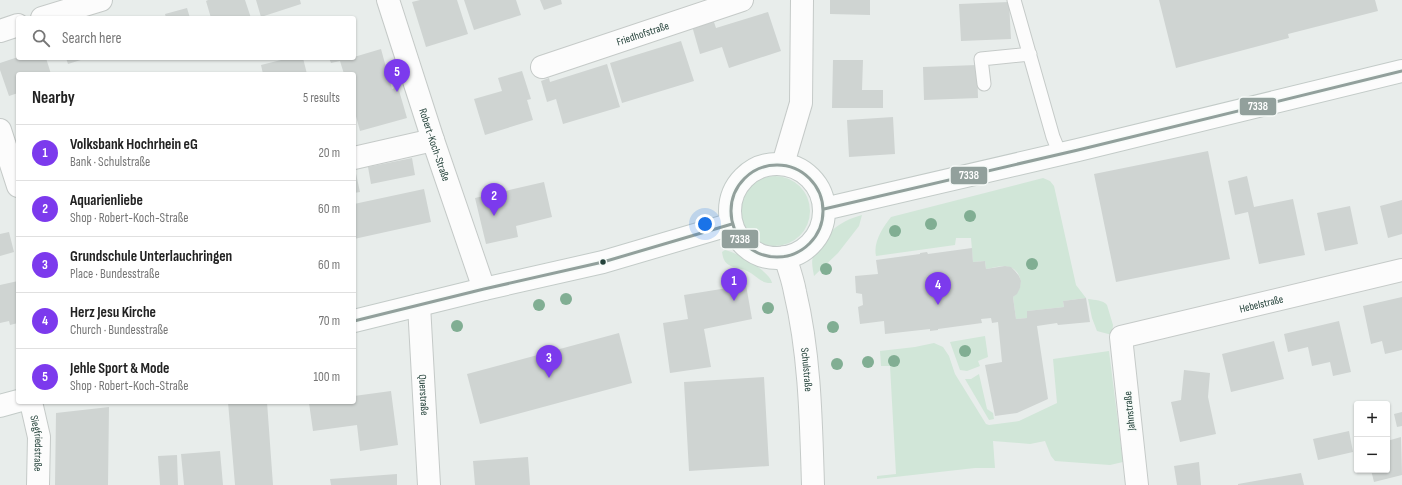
<!DOCTYPE html>
<meta charset="utf-8">
<style>
body{margin:0;font-family:"Sofia Sans Condensed",sans-serif;background:#f2f2f2;color:#222}
.controls{position:absolute;right:12px;bottom:12px;display:grid;overflow:hidden;border-radius:4px;box-shadow:0 1px 3px #0004}
.controls button{width:36px;height:36px;display:grid;place-items:center;padding:0;border:0;border-bottom:1px solid #e0e0e0;background:#fff;color:#222;font:20px sans-serif}
.you{position:absolute;left:705px;top:224px;width:14px;height:14px;margin:-10px;border:3px solid #fff;border-radius:50%;background:#1a73e8;box-shadow:0 0 0 6px #1a73e833}
.badge{display:grid;place-items:center;width:26px;height:26px;border-radius:50%;background:#7c3aed;color:#fff;font-size:13px;font-weight:700}
.pin{position:absolute;translate:-50% -33px;filter:drop-shadow(0 1px 2px #0008)}
.pin::after{content:'';position:absolute;top:21px;width:14px;height:12px;background:inherit;clip-path:polygon(0 0,100% 0,50% 100%)}
.list{margin:0;padding:0;list-style:none}
h2{display:flex;justify-content:space-between;align-items:center;height:52px;margin:0;padding:0 16px;font-size:17px}
h2 small{font-size:13px;font-weight:400;color:#767676}
.list li{display:grid;grid-template-columns:26px 1fr auto;gap:12px;align-items:center;box-sizing:border-box;height:56px;padding:0 16px;border-top:1px solid #e0e0e0}
.list b{display:block;font-size:15px;white-space:nowrap}
.list p{margin:0;font-size:13px;white-space:nowrap;color:#767676}
.list em{font-size:13px;font-style:normal;color:#767676}
.icon{flex:none;width:22px;height:22px;fill:none;stroke:currentColor;stroke-width:2;stroke-linecap:round;stroke-linejoin:round}
.map{position:relative;flex:none;width:1402px;height:485px;overflow:hidden}
.search{position:absolute;background:#fff;box-shadow:0 1px 3px #0004;left:16px;top:16px;width:340px;height:44px;display:flex;align-items:center;gap:10px;box-sizing:border-box;padding:0 14px;border-radius:4px;color:#767676;font-size:15px}
.panel{position:absolute;background:#fff;box-shadow:0 1px 3px #0004;left:16px;top:72px;width:340px;height:332px;border-radius:4px}
.map>svg:first-child{display:block}
.green{fill:#d1e6d8}
.building{fill:#cfd4d2}
.lines{fill:none;stroke-linecap:round;stroke-linejoin:round}
.lane-casing{stroke:#c5cac8;stroke-width:15}
.street-casing{stroke:#c5cac8;stroke-width:24}
.secondary-casing{stroke:#c3cbc8;stroke-width:24}
.lane{stroke:#fcfcfc;stroke-width:13}
.street{stroke:#fcfcfc;stroke-width:22}
.secondary{stroke:#fcfcfc;stroke-width:22}
.bus-1-casing{stroke:#f7fbf9;stroke-width:6}
.bus-1{stroke:#92a09c;stroke-width:3}
.tree{fill:#81ae93}
.bus-dot{fill:#24423a;stroke:#f7fbf9;stroke-width:1.5}
.labels{text-anchor:middle;stroke-width:3;stroke-linejoin:round;paint-order:stroke}
.street-label{font-size:11px;fill:#24423a;stroke:#f7fbf9}
.line-badge{stroke:#f7fbf9;stroke-width:1.5}
.badge-label{font-size:11px;text-anchor:middle;font-weight:bold;fill:#fff}
</style>
<div class="map">
<svg width="1402" height="485" viewBox="0 0 1402 485">
<rect width="100%" height="100%" fill="#e8edeb"/>
<!-- green -->
<path class="green" d="M740 211a35 35 0 1 1 70 0a35 35 0 1 1-70 0Z
M 1043,178 L 1050,181 L 1054,186 L 1076,285 L 1086,298 L 1063,301 L 1064,307 L 1027,311 L 1027,318 L 1016,319 L 1013,297 C 1024,289 1023,271 1009,267 C 1002,265 993,268 986,269 L 985,261 L 973,262 L 971,238 L 956,238 L 955,245 L 876,256 C 873,242 883,227 891,217 Z
M 862,215 L 859,226 L 838,253 L 814,276 C 813,270 811,262 813,257 C 815,251 819,245 823,240 C 835,226 844,220 862,215 Z
M 725,250 C 736,252 771,272 772,283 C 761,284 756,275 747,271 C 742,268 735,269 729,265 C 724,262 723,258 722,252 Z
M 1088,299 C 1095,300 1103,300 1107,305 L 1113,325 L 1112,335 L 1097,331 L 1092,318 Z
M 985,336 L 988,357 L 978,361 L 980,366 L 967,371 L 960,370 L 950,342 Z
M 934,343 L 943,347 L 949,356 L 955,374 L 986,424 L 989,425 L 1019,421 L 1057,403 L 1053,359 L 1109,351 L 1123,462 L 1110,465 L 1055,461 L 1051,456 L 1045,441 L 1030,444 L 993,441 L 995,468 L 975,468 L 877,479 L 877,476 L 896,474 L 890,366 L 881,366 L 880,351 L 915,347 Z
M 979,374 L 987,409 L 993,413 L 994,419 L 989,420 L 965,379 L 971,379 Z"/>
<!-- building -->
<path class="building" d="M 208,0 L 245,0 L 251,18 L 211,18 L 206,1 Z
M 256,0 L 300,0 L 301,4 L 261,17 Z
M 420,0 L 457,0 L 468,34 L 426,47 L 412,2 Z
M 464,0 L 516,0 L 521,15 L 474,30 Z
M 540,0 L 561,0 L 562,4 L 544,10 Z
M 830,0 L 870,0 L 870,15 L 830,14 Z
M 1159,0 L 1375,0 L 1378,11 L 1288,34 L 1289,38 L 1176,68 Z
M 1009,2 L 1011,39 L 961,41 L 959,4 Z
M 187,8 L 190,18 L 166,18 L 165,14 Z
M 768,12 L 781,51 L 729,68 L 722,47 L 700,54 L 692,26 L 713,19 L 716,28 Z
M 681,41 L 694,81 L 622,103 L 610,63 Z
M 381,49 L 392,89 L 398,87 L 407,118 L 360,131 L 354,109 L 354,74 L 344,74 L 340,61 L 331,63 L 329,58 L 354,58 L 354,57 Z
M 18,57 L 46,58 L 51,74 L 18,74 L 18,93 L 9,96 L 0,70 L 0,63 Z
M 66,58 L 87,58 L 68,64 Z
M 289,58 L 303,58 L 307,74 L 263,74 L 261,65 Z
M 833,60 L 863,60 L 862,90 L 883,90 L 883,108 L 832,108 Z
M 607,64 L 620,107 L 563,124 L 556,99 L 547,102 L 541,81 L 549,78 L 550,82 Z
M 977,65 L 978,98 L 924,100 L 923,67 Z
M 522,71 L 531,99 L 527,100 L 533,120 L 485,135 L 474,99 L 502,91 L 498,78 Z
M 893,117 L 895,154 L 849,157 L 847,120 Z
M 1208,151 L 1230,259 L 1116,282 L 1094,174 Z
M 412,158 L 415,175 L 371,184 L 368,167 Z
M 355,169 L 360,192 L 354,193 L 354,170 Z
M 1247,176 L 1254,207 L 1293,199 L 1305,255 L 1259,264 L 1248,212 L 1235,215 L 1228,181 Z
M 544,182 L 552,217 L 516,226 L 518,237 L 486,244 L 475,198 Z
M 424,189 L 431,222 L 354,239 L 354,204 Z
M 1402,200 L 1402,234 L 1388,238 L 1380,206 Z
M 1350,206 L 1358,244 L 1325,251 L 1317,213 Z
M 9,232 L 14,252 L 0,256 L 0,234 Z
M 972,248 L 973,262 L 985,261 L 986,269 L 1005,266 L 1011,267 L 1015,271 L 1019,276 L 1021,281 L 1020,288 L 1017,294 L 1013,297 L 1016,319 L 1027,318 L 1027,311 L 1064,307 L 1063,301 L 1086,298 L 1090,322 L 1058,325 L 1057,323 L 1037,326 L 1048,399 L 1017,413 L 995,416 L 985,365 L 1002,362 L 998,322 L 992,323 L 991,318 L 981,319 L 982,323 L 938,329 L 938,330 L 930,331 L 930,329 L 885,334 L 884,321 L 860,324 L 858,307 L 863,305 L 862,294 L 856,293 L 855,276 L 878,274 L 876,260 L 920,254 L 920,253 L 927,252 L 928,254 Z
M 18,281 L 18,323 L 10,325 L 9,321 L 0,323 L 0,285 Z
M 746,285 L 752,319 L 704,329 L 711,367 L 670,373 L 663,323 L 688,319 L 684,295 Z
M 1402,297 L 1402,350 L 1385,354 L 1382,341 L 1371,344 L 1363,306 Z
M 1339,321 L 1351,372 L 1333,376 L 1330,362 L 1312,366 L 1308,347 L 1288,352 L 1284,334 Z
M 619,333 L 632,383 L 480,424 L 467,374 Z
M 1274,341 L 1284,379 L 1231,392 L 1222,354 Z
M 1184,370 L 1210,373 L 1208,397 L 1216,434 L 1180,442 L 1171,402 L 1181,400 Z
M 764,377 L 769,466 L 689,471 L 684,382 Z
M 391,391 L 398,445 L 360,451 L 357,425 L 313,431 L 309,403 L 354,402 L 354,396 Z
M 228,402 L 267,402 L 273,485 L 235,485 Z
M 109,407 L 108,485 L 55,485 L 56,413 Z
M 1402,412 L 1402,426 L 1397,427 L 1394,414 Z
M 1349,431 L 1353,452 L 1318,460 L 1313,439 Z
M 1401,437 L 1402,475 L 1374,482 L 1371,470 L 1387,470 L 1387,441 Z
M 220,451 L 223,485 L 184,485 L 181,454 Z
M 177,455 L 178,485 L 160,485 L 158,456 Z
M 528,457 L 530,485 L 475,485 L 473,461 Z
M 1199,462 L 1201,485 L 1177,485 L 1174,466 Z
M 1301,473 L 1304,485 L 1238,485 L 1238,484 Z
M 397,474 L 397,485 L 331,485 L 330,479 Z"/>
<g class="lines">
<defs>
<path id="lane" d="M 1014,0 L 1053,137 L 1060,154
M 984,84 L 981,59 L 1030,54"/>
<g id="street">
<path id="s1" d="M 388,0 L 433,140 L 484,289"/>
<path d="M 42,18 L 101,0"/>
<path d="M 0,31 L 18,25"/>
<path id="s2" d="M 542,67 L 742,0"/>
<path d="M 0,130 L 18,186"/>
<path d="M 354,158 L 433,140"/>
<path d="M 783,164 L 801,103 L 802,0"/>
<path id="s3" d="M 785,257 C 789,269 793,280 795,292 C 810,355 811,421 813,485"/>
<path id="s4" d="M 419,305 L 429,485"/>
<path id="s5" d="M 31,402 L 39,437 L 38,485"/>
<path id="s6" d="M 1137,485 L 1121,337 L 1402,270"/>
</g>
<path id="secondary" d="M730 211a47 47 0 1 1 94 0a47 47 0 1 1-94 0Z
M 824,209 L 1078,150 L 1402,71
M 354,321 L 484,289 L 603,262 L 732,224
M 0,406 L 18,401"/>
</defs>
<!-- lane casing -->
<use href="#lane" class="lane-casing"/>
<!-- street casing -->
<use href="#street" class="street-casing"/>
<!-- secondary casing -->
<use href="#secondary" class="secondary-casing"/>
<!-- lane -->
<use href="#lane" class="lane"/>
<!-- street -->
<use href="#street" class="street"/>
<!-- secondary -->
<use href="#secondary" class="secondary"/>
<defs>
<path id="bus-1" d="M731 211a46 46 0 1 1 92 0a46 46 0 1 1-92 0Z
M 824,209 L 1078,150 L 1402,71
M 354,321 L 484,289 L 603,262 L 732,224"/>
</defs>
<!-- bus-1 casing -->
<use href="#bus-1" class="bus-1-casing"/>
<!-- bus-1 -->
<use href="#bus-1" class="bus-1"/>
</g>
<!-- trees -->
<g class="tree">
<circle cx="970" cy="216" r="6"/>
<circle cx="931" cy="224" r="6"/>
<circle cx="895" cy="231" r="6"/>
<circle cx="1032" cy="264" r="6"/>
<circle cx="826" cy="269" r="6"/>
<circle cx="566" cy="299" r="6"/>
<circle cx="539" cy="305" r="6"/>
<circle cx="768" cy="308" r="6"/>
<circle cx="457" cy="326" r="6"/>
<circle cx="833" cy="327" r="6"/>
<circle cx="965" cy="351" r="6"/>
<circle cx="894" cy="361" r="6"/>
<circle cx="868" cy="362" r="6"/>
<circle cx="837" cy="364" r="6"/>
</g>
<!-- markers -->
<circle class="bus-dot" cx="603" cy="262" r="3.5"/>
<g class="labels">
<!-- street labels -->
<g class="street-label">
<text dy="4" stroke="none"><textPath href="#s2" startOffset="106">Friedhofstraße</textPath></text>
<text dy="4" stroke="none"><textPath href="#s1" startOffset="152">Robert-Koch-Straße</textPath></text>
<text dy="4" stroke="none"><textPath href="#s6" startOffset="293">Hebelstraße</textPath></text>
<text dy="4" stroke="none"><textPath href="#s3" startOffset="115">Schulstraße</textPath></text>
<text dy="4" stroke="none"><textPath href="#s4" startOffset="90">Querstraße</textPath></text>
<text transform="translate(1129 411) rotate(-96)" y="4">Jahnstraße</text>
<text dy="4" stroke="none"><textPath href="#s5" startOffset="42">Siegfriedstraße</textPath></text>
</g>
</g>
<g class="line-badge">
<rect x="1239" y="97" width="38" height="19" rx="4" fill="#92a09c"/>
<rect x="950" y="166" width="38" height="19" rx="4" fill="#92a09c"/>
<rect x="721" y="229" width="38" height="20" rx="4" fill="#92a09c"/>
</g>
<g class="badge-label">
<text x="1258" y="110">7338</text>
<text x="969" y="179">7338</text>
<text x="740" y="243">7338</text>
</g>
</svg>
<div class="controls">
<button>+</button>
<button>−</button>
</div>
<div class="you"></div>
<div class="pin badge" style="left:734px;top:301px">1</div>
<div class="pin badge" style="left:494px;top:216px">2</div>
<div class="pin badge" style="left:549px;top:378px">3</div>
<div class="pin badge" style="left:938px;top:305px">4</div>
<div class="pin badge" style="left:397px;top:92px">5</div>
<div class="search"><svg class="icon" aria-label="search" viewBox="0 0 24 24"><circle cx="10" cy="10" r="6"/><path d="M15 15l6 6"/></svg>Search here</div>
<section class="panel">
<h2>Nearby<small>5 results</small></h2>
<ul class="list">
<li><span class="badge">1</span><div><b>Volksbank Hochrhein eG</b><p>Bank · Schulstraße</p></div><em>20 m</em></li>
<li><span class="badge">2</span><div><b>Aquarienliebe</b><p>Shop · Robert-Koch-Straße</p></div><em>60 m</em></li>
<li><span class="badge">3</span><div><b>Grundschule Unterlauchringen</b><p>Place · Bundesstraße</p></div><em>60 m</em></li>
<li><span class="badge">4</span><div><b>Herz Jesu Kirche</b><p>Church · Bundesstraße</p></div><em>70 m</em></li>
<li><span class="badge">5</span><div><b>Jehle Sport &amp; Mode</b><p>Shop · Robert-Koch-Straße</p></div><em>100 m</em></li>
</ul>
</section>
</div>
